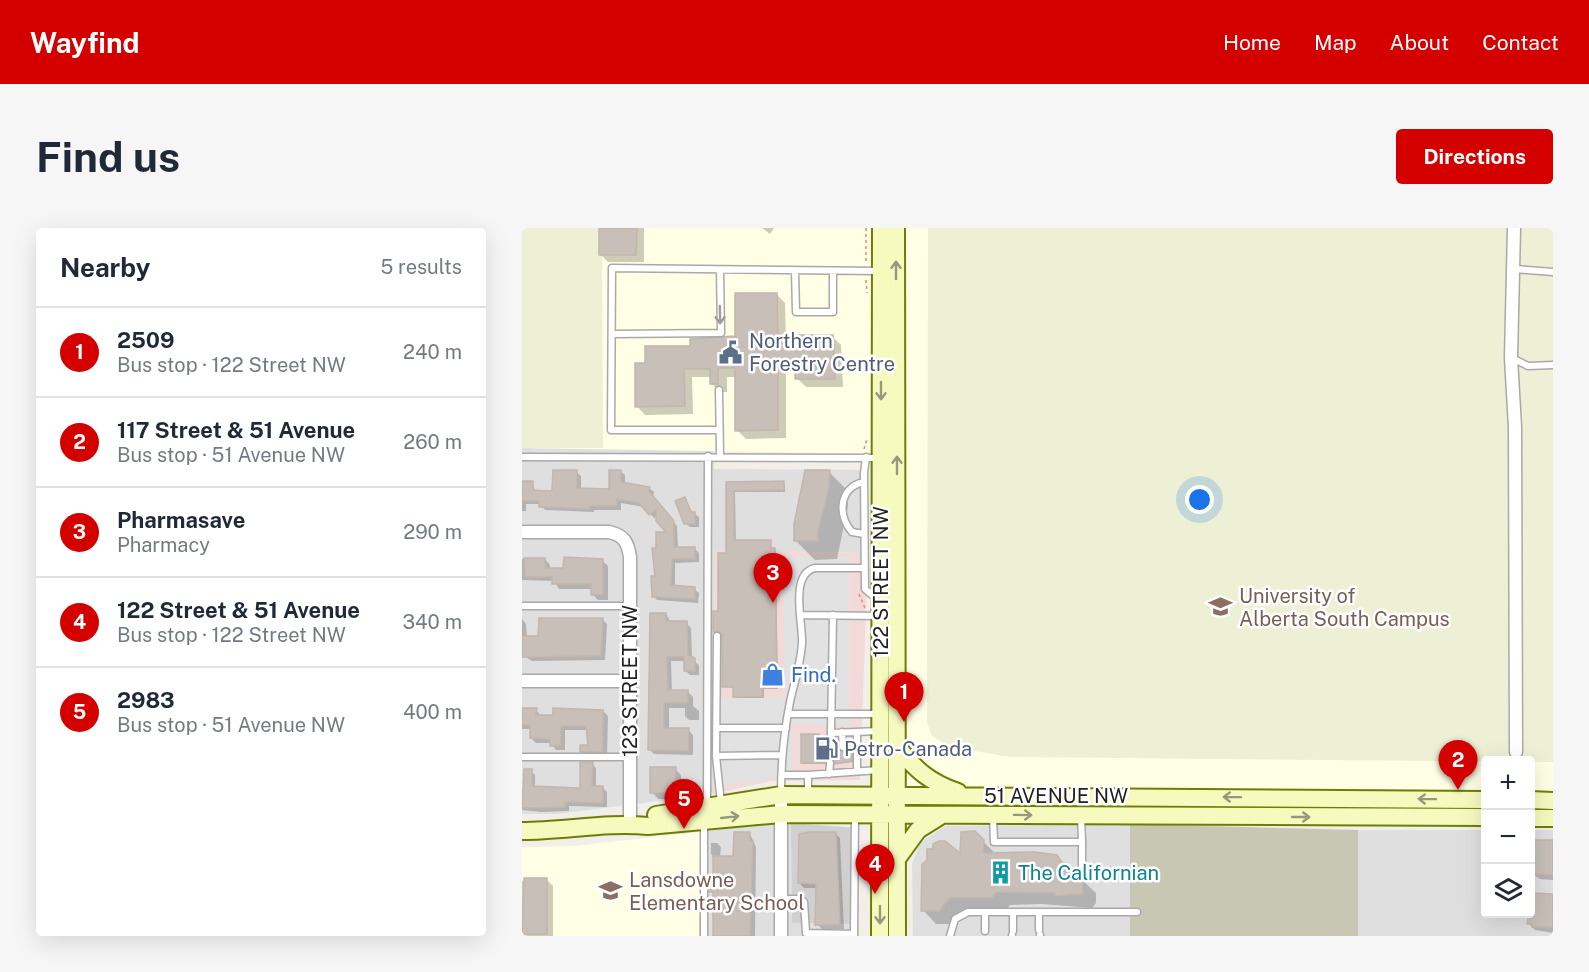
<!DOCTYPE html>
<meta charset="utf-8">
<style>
body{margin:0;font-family:"Public Sans",sans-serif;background:#f6f6f7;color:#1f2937}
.controls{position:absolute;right:18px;bottom:18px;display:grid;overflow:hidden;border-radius:6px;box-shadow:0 6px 24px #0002}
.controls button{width:54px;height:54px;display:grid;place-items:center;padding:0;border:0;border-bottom:2px solid #e0e1e3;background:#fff;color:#1f2937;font:30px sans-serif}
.you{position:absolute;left:678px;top:272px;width:21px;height:21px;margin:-15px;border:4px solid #fff;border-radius:50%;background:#1a73e8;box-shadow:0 0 0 9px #1a73e833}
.badge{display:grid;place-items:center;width:39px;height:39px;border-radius:50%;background:#d40000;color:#fff;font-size:20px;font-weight:700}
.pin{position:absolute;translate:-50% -50px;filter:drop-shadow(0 2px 3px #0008)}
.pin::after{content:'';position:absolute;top:32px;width:21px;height:18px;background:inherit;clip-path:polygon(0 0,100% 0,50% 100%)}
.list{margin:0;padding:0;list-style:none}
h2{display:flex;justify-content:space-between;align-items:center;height:78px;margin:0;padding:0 24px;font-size:26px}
h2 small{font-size:20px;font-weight:400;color:#747a83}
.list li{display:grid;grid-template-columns:39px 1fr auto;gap:18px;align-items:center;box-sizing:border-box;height:90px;padding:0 24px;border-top:2px solid #e0e1e3}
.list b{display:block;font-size:22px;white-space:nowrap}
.list p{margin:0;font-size:20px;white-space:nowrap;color:#747a83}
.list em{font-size:20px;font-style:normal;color:#747a83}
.icon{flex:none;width:33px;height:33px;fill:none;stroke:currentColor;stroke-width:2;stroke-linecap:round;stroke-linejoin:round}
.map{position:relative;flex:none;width:1031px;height:708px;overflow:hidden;border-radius:6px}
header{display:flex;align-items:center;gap:36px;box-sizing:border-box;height:84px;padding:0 30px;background:#d40000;color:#fff}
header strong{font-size:28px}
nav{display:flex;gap:33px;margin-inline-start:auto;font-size:21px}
.intro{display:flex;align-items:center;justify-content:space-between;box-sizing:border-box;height:144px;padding:0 36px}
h1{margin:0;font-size:42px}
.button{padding:15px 27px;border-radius:6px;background:#d40000;color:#fff;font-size:21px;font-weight:700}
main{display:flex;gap:36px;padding:0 36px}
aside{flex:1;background:#fff;border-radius:6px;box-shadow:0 6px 24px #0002}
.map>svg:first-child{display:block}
.residential{fill:#e0dfdf}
.commercial{fill:#f2dad9}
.education{fill:#ffffe5}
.religious{fill:#d0d0d0}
.construction{fill:#c7c7b4}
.farmland{fill:#eef0d5}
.parking{fill:#e2e2e2}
.shadow{fill:#0003}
.building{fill:#c7bfb8;stroke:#c4b6ab;stroke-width:1.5}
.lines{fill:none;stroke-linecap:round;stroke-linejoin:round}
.lane-casing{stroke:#a9a9a9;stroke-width:9}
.street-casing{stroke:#a9a9a9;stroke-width:15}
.secondary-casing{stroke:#707d05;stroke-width:20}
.path{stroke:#fa8072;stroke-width:1.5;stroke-dasharray:3 3;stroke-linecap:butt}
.lane{stroke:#fff;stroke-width:6}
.street{stroke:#fff;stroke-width:12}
.secondary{stroke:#f7fabf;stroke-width:16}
.oneway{stroke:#979978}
.oneway2{stroke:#9c9c9c}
.labels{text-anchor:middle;stroke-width:5;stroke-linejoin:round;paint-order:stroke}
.service-label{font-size:20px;fill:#4e5e75;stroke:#fff;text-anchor:start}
.street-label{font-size:20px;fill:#222;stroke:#fff}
.education-label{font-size:20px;fill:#785e54;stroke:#fff;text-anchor:start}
.shop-label{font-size:20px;fill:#366cbe;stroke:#fff;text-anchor:start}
.culture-label{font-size:20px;fill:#0d838f;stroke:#fff;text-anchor:start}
</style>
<header>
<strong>Wayfind</strong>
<nav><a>Home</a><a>Map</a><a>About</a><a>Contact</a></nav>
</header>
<div class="intro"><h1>Find us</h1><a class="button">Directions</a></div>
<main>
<aside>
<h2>Nearby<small>5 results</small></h2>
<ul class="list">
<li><span class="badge">1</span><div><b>2509</b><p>Bus stop · 122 Street NW</p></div><em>240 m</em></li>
<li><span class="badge">2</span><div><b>117 Street &amp; 51 Avenue</b><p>Bus stop · 51 Avenue NW</p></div><em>260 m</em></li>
<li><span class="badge">3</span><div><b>Pharmasave</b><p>Pharmacy</p></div><em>290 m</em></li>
<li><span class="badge">4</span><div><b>122 Street &amp; 51 Avenue</b><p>Bus stop · 122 Street NW</p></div><em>340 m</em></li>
<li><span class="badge">5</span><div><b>2983</b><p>Bus stop · 51 Avenue NW</p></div><em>400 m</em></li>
</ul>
</aside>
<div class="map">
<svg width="1031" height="708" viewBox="0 0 1031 708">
<rect width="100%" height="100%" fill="#f2efe9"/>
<!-- residential -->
<path class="residential" d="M 0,220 L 192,222 L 192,241 L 346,242 L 346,325 L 193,323 L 191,566 L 35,586 L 0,586 Z
M 269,595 L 270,695 L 330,696 L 330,708 L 177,708 L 178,604 L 241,596 Z
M 608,596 L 608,708 L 391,708 L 390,636 L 398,615 L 423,598 Z
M 836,602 L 963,602 L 963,686 L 1008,686 L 1009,602 L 1031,602 L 1031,708 L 836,708 Z"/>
<!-- commercial -->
<path class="commercial" d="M 193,322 L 346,325 L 338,552 L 249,553 L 191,566 Z"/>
<!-- education -->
<path class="education" d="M 0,0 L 1031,0 L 1031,581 L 1009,581 L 1008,532 L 963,532 L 963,580 L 368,577 L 366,226 L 0,220 Z
M 178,604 L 177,708 L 0,708 L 0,619 L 52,618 Z"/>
<!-- religious -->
<path class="religious" d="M 269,595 L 336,600 L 330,696 L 270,695 Z"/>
<!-- construction -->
<path class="construction" d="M 608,596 L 836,602 L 836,708 L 608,708 Z"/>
<!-- farmland -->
<path class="farmland" d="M 0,0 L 80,0 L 81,220 L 0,220 Z
M 406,0 L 1031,0 L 1031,534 L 489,529 L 428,519 L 410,508 L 405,495 Z"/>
<!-- parking -->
<path class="parking" d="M 327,328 L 327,498 L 270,496 L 271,550 L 197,557 L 196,470 L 263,470 L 261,329 Z"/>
<!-- shadow -->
<path class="shadow" d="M 78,0 L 122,0 L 122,34 L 86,34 L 78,26 Z
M 240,0 L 252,0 L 248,6 Z
M 254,66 L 263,75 L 264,116 L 310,108 L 319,117 L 321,159 L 284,159 L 275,150 L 275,143 L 264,143 L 264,210 L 224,211 L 215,202 L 215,149 L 205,149 L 205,164 L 198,164 L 189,155 L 189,149 L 170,149 L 171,186 L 123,187 L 115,178 L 124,136 L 170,119 L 214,110 Z
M 98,243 L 103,247 L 103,256 L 127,260 L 132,264 L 131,269 L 155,298 L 156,321 L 173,321 L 177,325 L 177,334 L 153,335 L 153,358 L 172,361 L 177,365 L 176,375 L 135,372 L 131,368 L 136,321 L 147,306 L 135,288 L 132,290 L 122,279 L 99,275 L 99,282 L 72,282 L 72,284 L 23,282 L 19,276 L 4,276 L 4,283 L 0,283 L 0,255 L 10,255 L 14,264 L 32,263 L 54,244 L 59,248 L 59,262 L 88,262 Z
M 307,244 L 326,263 L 326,278 L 315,331 L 293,332 L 274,313 Z
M 205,255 L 263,257 L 263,264 L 213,264 L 214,314 L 248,314 L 250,321 L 254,324 L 256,461 L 242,461 L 242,470 L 215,470 L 213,460 L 201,458 L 202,408 L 192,403 L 198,385 L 206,327 Z
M 162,271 L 171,285 L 177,289 L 177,299 L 168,299 L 163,295 Z
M 0,331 L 23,331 L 28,337 L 28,342 L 43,341 L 81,333 L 86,338 L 86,372 L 76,372 L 70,366 L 70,361 L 37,361 L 32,353 L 0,352 Z
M 144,386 L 149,395 L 164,395 L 169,400 L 170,431 L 177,437 L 177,447 L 168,447 L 163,442 L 163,433 L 149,433 L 150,464 L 166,464 L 171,469 L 171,478 L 177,483 L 177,492 L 167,492 L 163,488 L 163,480 L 147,480 L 147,502 L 166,502 L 171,507 L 171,527 L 132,526 L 127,521 Z
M 0,391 L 4,396 L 5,409 L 18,409 L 80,391 L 85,396 L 83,432 L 10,433 L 0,427 Z
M 0,482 L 14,482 L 19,488 L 81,483 L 86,488 L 85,528 L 64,528 L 59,523 L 67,518 L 66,502 L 43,502 L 43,522 L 34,522 L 29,515 L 14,515 L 9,510 L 9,501 L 0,501 Z
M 297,508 L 298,520 L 307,526 L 321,526 L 326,521 L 330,524 L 331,534 L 316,536 L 310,530 L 304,536 L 282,536 L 280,535 Z
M 70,536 L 74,540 L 74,559 L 80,559 L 85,564 L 85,579 L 47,578 L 47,583 L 20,584 L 0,582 L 0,563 L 9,543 L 13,547 L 13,560 L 59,562 Z
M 153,541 L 159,547 L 159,571 L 136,571 L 130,564 Z
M 313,605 L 318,610 L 322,701 L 300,701 L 295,696 L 295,660 L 282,660 L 277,655 Z
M 452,605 L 474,626 L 535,628 L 574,665 L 574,675 L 570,680 L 520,676 L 488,677 L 483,683 L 442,683 L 430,696 L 414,696 L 401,682 L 440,628 Z
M 228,606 L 234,619 L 233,708 L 193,708 L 193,667 L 189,663 L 193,653 L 193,630 L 189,626 L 189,615 L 195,615 L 199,619 L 198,629 L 213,629 Z
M 1031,614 L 1031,652 L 1018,651 L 1008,645 L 1008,617 Z
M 24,651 L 31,658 L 31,708 L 0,708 L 0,653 Z
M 1031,668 L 1031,705 L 1013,702 L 1006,695 L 1008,669 Z"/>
<!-- building -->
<path class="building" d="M 77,0 L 115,0 L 114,27 L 77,27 Z
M 213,65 L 255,65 L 256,115 L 274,115 L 274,107 L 311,107 L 313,151 L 273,151 L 273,135 L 256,135 L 256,202 L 213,203 L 213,140 L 196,140 L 196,156 L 188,156 L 188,141 L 162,141 L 163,178 L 113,179 L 113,135 L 123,135 L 123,118 L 168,118 L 168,111 L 213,108 Z
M 31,242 L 55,242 L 55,260 L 87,261 L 87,242 L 99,242 L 99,254 L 128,259 L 127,263 L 152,293 L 152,319 L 173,319 L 173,331 L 150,331 L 149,357 L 173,359 L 173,371 L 130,369 L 129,348 L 133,348 L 130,320 L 134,320 L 134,304 L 144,304 L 134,293 L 134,282 L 127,287 L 117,275 L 95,271 L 95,278 L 68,278 L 68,281 L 17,279 L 17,273 L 0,273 L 0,253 L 11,253 L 11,262 L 27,263 L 30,262 Z
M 283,242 L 308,242 L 307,259 L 296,303 L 296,313 L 272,313 L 272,296 Z
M 262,253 L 262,262 L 212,263 L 212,312 L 249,312 L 249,320 L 253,320 L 255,459 L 240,459 L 240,469 L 211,469 L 211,459 L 200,459 L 200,406 L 196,403 L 191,404 L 191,383 L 196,383 L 196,325 L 204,325 L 204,254 Z
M 163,269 L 169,284 L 173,284 L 173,296 L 162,296 L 153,273 Z
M 42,329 L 81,331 L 81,367 L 69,367 L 69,356 L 30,356 L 30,349 L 3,349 L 2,330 L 23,330 L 23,340 L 41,340 Z
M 128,385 L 144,385 L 144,393 L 165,393 L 166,427 L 173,430 L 173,443 L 162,443 L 162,429 L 145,429 L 146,462 L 166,462 L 166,475 L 142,475 L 142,500 L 167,500 L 167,523 L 126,522 Z
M 17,390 L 81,390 L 79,428 L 0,429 L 0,408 L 16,408 Z
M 0,480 L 15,480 L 14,487 L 31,487 L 31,480 L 81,482 L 81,524 L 58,524 L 58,517 L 66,517 L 64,498 L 39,498 L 39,518 L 28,518 L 28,511 L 8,510 L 8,497 L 0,497 Z
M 279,506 L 297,506 L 297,519 L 303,519 L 307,524 L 313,519 L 321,524 L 327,519 L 330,522 L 330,533 L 313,536 L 308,530 L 303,535 L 279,535 Z
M 58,534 L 71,534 L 70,558 L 81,558 L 81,575 L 43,574 L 43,579 L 0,580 L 2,541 L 10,541 L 10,558 L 58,560 Z
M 128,539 L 154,539 L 153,565 L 128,565 Z
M 453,603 L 462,612 L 461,625 L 513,624 L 535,627 L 540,635 L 545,635 L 546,644 L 555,644 L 561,650 L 560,666 L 532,668 L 532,665 L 474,664 L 470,670 L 428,670 L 417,683 L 399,683 L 400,636 L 405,632 L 405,621 L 411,621 L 411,616 L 417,613 L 423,613 L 438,625 L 439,604 Z
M 212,604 L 228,604 L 228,613 L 231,613 L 228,708 L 191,708 L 191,664 L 187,664 L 187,651 L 191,651 L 191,628 L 211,628 Z
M 288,604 L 314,604 L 318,697 L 293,697 L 294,656 L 276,655 L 277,606 Z
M 1011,612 L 1031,612 L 1031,647 L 1011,646 L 1008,643 L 1008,615 Z
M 2,650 L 25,650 L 25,706 L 0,706 Z
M 1010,665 L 1031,666 L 1031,699 L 1010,699 L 1010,696 L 1005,696 Z"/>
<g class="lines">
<defs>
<path id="lane" d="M 993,41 L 1031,44
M 273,43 L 274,84 L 311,84 L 311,43
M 90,106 L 199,105 L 198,42
M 990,130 L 1006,138 L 1031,137
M 197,162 L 198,228
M 197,202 L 89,202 L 90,40 L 357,43
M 0,229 L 356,230
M 344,229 L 342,245 L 343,361 L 356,372
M 342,254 C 317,259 315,287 330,304 L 342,306
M 0,378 L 108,378
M 279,387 L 357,388
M 195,408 L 194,528 L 199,575
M 266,486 L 355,486
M 194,500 L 264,500
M 320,504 L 321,519
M 335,504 L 335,543
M 309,505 L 311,387
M 308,519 L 309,505 L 357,503
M 194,528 L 260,527
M 0,529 L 108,529
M 307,546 L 308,535
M 260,547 L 286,547 L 286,566
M 286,547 L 357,542
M 259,566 C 259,535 262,504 268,474 C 272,455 279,435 280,415 C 281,395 267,346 293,340 L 342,340
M 185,578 L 186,228
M 471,588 L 472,614 L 560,614 L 559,588
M 560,614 L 560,643
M 259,671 L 278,671 L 282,674 L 284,705 L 332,706
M 463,684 L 463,703
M 491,684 L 491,703
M 517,684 L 517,702
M 490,707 L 490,708
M 518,707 L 518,708
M 182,708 L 182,595
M 332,708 L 333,587
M 428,708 L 433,691 L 446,684 L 615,684"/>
<path id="street" d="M 992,0 L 989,130 L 993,199 L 994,524
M 0,304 L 87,304 C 102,307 106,315 108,329 L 108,596
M 0,453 L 108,453
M 259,708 L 259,567"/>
<path id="secondary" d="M 374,0 L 375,708
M 376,519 C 393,542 409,555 436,564
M 1008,572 L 1031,573
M 134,587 L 259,567 L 963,572
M 1008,590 L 1031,590
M 0,603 C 42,603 85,594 126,598 L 259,586 L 963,589
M 375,631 L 396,602 L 420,587
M 358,708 L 359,0"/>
</defs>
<!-- lane casing -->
<use href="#lane" class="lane-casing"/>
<!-- street casing -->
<use href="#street" class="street-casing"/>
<!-- secondary casing -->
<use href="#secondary" class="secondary-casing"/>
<!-- path -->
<path class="path" d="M 344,0 L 344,35
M 344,52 L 345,65
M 342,221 L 345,211
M 337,366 L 343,380"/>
<!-- lane -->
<use href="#lane" class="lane"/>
<!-- street -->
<use href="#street" class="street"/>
<!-- secondary -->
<use href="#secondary" class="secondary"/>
</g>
<!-- one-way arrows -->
<defs><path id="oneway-shaft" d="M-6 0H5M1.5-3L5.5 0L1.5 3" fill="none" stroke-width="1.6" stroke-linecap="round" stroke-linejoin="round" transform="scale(1.5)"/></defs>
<g class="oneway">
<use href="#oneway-shaft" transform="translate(374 42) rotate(-90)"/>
<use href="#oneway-shaft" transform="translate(359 163) rotate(90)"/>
<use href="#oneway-shaft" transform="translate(375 237) rotate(-90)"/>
<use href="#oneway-shaft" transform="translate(710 569) rotate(-179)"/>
<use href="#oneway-shaft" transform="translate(905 571) rotate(-179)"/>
<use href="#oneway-shaft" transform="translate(501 587) rotate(1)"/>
<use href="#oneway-shaft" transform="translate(208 589) rotate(-6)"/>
<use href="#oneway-shaft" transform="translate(779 589)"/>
<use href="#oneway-shaft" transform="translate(358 687) rotate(90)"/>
</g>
<use class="oneway2" href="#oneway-shaft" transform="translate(198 87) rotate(89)"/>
<!-- icons -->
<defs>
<symbol id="civic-bare" viewBox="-9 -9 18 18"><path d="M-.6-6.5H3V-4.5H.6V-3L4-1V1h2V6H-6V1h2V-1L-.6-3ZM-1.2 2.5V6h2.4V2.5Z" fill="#5c6f8a" stroke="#fff" stroke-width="2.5" paint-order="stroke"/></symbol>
<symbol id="university-bare" viewBox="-9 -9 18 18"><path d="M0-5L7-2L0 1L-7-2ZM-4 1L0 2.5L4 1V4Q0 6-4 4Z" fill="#8d6e63" stroke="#fff" stroke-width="2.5" paint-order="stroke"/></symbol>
<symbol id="shop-bare" viewBox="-9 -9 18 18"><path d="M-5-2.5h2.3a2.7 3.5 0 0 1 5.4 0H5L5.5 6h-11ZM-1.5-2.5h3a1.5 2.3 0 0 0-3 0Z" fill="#3f7fe0" stroke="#fff" stroke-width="2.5" paint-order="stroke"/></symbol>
<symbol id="fuel-bare" viewBox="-9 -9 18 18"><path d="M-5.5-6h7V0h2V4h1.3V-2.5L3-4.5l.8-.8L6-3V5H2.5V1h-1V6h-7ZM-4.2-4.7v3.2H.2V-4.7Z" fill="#5c6f8a" stroke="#fff" stroke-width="2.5" paint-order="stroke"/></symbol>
<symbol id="building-bare" viewBox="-9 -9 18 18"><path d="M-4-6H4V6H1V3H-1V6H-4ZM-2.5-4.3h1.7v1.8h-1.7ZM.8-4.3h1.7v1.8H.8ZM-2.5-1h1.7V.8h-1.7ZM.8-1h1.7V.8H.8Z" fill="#0f9aa8" stroke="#fff" stroke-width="2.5" paint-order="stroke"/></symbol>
<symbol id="school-bare" viewBox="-9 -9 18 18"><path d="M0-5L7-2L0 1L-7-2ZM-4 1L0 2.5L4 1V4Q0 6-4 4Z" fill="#8d6e63" stroke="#fff" stroke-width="2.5" paint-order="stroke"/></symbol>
</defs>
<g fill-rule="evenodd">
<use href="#civic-bare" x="192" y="108" width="33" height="33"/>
<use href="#university-bare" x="682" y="362" width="33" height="33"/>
<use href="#shop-bare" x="234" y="430" width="33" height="33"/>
<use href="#fuel-bare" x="288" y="504" width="33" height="33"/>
<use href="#building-bare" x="462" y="628" width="33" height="33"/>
<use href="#school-bare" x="72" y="646" width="33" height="33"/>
</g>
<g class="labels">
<!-- service labels -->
<g class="service-label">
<text x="227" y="120">Northern<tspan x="227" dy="23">Forestry Centre</tspan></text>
<text x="322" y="528">Petro-Canada</text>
</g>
<!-- street labels -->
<g class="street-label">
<text transform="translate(359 354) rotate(-90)" y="7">122 STREET NW</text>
<text transform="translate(108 453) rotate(-90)" y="7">123 STREET NW</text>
<text x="534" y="575">51 AVENUE NW</text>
</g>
<!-- education labels -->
<g class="education-label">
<text x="717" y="375">University of<tspan x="717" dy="23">Alberta South Campus</tspan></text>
<text x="107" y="659">Lansdowne<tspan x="107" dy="23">Elementary School</tspan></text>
</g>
<!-- shop labels -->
<g class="shop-label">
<text x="269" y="454">Find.</text>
</g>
<!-- culture labels -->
<g class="culture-label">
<text x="496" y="652">The Californian</text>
</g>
</g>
</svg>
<div class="controls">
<button>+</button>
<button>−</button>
<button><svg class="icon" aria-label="layers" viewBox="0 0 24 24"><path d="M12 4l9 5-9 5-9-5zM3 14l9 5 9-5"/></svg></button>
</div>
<div class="you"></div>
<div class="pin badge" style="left:382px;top:494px">1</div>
<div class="pin badge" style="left:936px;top:562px">2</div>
<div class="pin badge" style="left:251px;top:375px">3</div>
<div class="pin badge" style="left:353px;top:666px">4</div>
<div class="pin badge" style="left:162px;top:601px">5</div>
</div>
</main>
